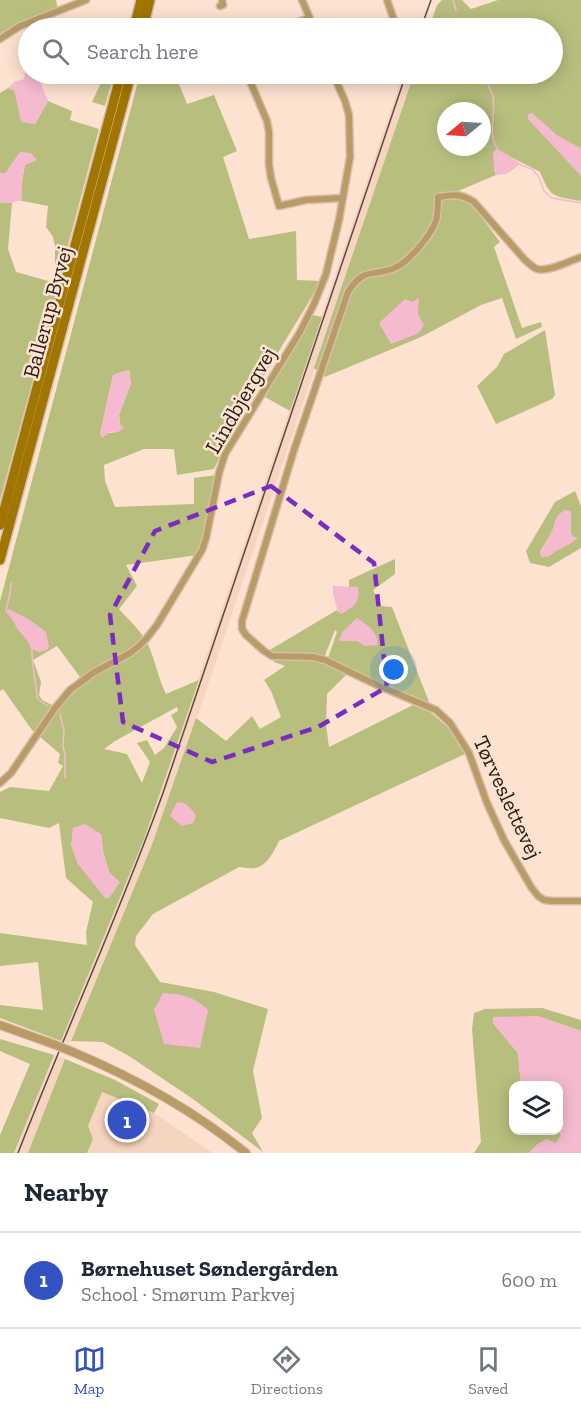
<!DOCTYPE html>
<meta charset="utf-8">
<style>
body{margin:0;font-family:"Zilla Slab",serif;background:#f2f2f3;color:#1f2937}
.controls{position:absolute;right:18px;bottom:18px;display:grid;overflow:hidden;border-radius:12px;box-shadow:0 3px 15px #0003}
.controls button{width:54px;height:54px;display:grid;place-items:center;padding:0;border:0;border-bottom:2px solid #e0e1e3;background:#fff;color:#1f2937;font:30px sans-serif}
.compass{position:absolute;left:437px;top:102px;width:54px;height:54px;border-radius:50%;background:#fff;box-shadow:0 3px 15px #0003;rotate:252deg}
.you{position:absolute;left:394px;top:670px;width:21px;height:21px;margin:-15px;border:4px solid #fff;border-radius:50%;background:#1a73e8;box-shadow:0 0 0 9px #1a73e833}
.badge{display:grid;place-items:center;width:39px;height:39px;border-radius:50%;background:#3552c3;color:#fff;font-size:20px;font-weight:700}
.pin{position:absolute;translate:-50% -50%;border:3px solid #fff;box-shadow:0 2px 6px #0006}
.list{margin:0;padding:0;list-style:none}
h2{display:flex;justify-content:space-between;align-items:center;height:78px;margin:0;padding:0 24px;font-size:26px}
h2 small{font-size:20px;font-weight:400;color:#747a83}
.list li{display:grid;grid-template-columns:39px 1fr auto;gap:18px;align-items:center;box-sizing:border-box;height:96px;padding:0 24px;border-top:2px solid #e0e1e3}
.list b{display:block;font-size:22px;white-space:nowrap}
.list p{margin:0;font-size:20px;white-space:nowrap;color:#747a83}
.list em{font-size:20px;font-style:normal;color:#747a83}
.icon{flex:none;width:33px;height:33px;fill:none;stroke:currentColor;stroke-width:2;stroke-linecap:round;stroke-linejoin:round}
.map{position:relative;flex:none;width:581px;height:1153px;overflow:hidden}
.search{position:absolute;background:#fff;box-shadow:0 3px 15px #0003;left:18px;right:18px;top:18px;height:66px;display:flex;align-items:center;gap:15px;box-sizing:border-box;padding:0 21px;border-radius:33px;color:#747a83;font-size:22px}
.sheet{height:174px;background:#fff}
nav{display:flex;justify-content:space-around;align-items:center;box-sizing:border-box;height:84px;border-top:2px solid #e0e1e3;background:#fff;font-size:16px;color:#747a83}
nav a{display:grid;justify-items:center;gap:3px}
nav .on{color:#3552c3}
.map>svg:first-child{display:block}
.built{fill:#f6d5c0}
.green{fill:#b8be7d;fill-rule:evenodd}
.water{fill:#f5bacf}
.lines{fill:none;stroke-linecap:round;stroke-linejoin:round}
.stream{stroke:#f5bacf;stroke-width:1.5}
.minor-casing{stroke:#d6beae;stroke-width:9}
.tertiary-casing{stroke:#d6beae;stroke-width:10}
.secondary-casing{stroke:#d6beae;stroke-width:12}
.minor{stroke:#b99c65;stroke-width:6}
.tertiary{stroke:#b99c65;stroke-width:8}
.secondary{stroke:#a17600;stroke-width:9}
.tram{stroke:#5a4a40;stroke-width:1.5}
.tertiary-bridge-casing{stroke:#d6beae;stroke-width:10;stroke-linecap:butt}
.tertiary-bridge{stroke:#b99c65;stroke-width:8}
.marked{fill:none;stroke:#7b2cbf;stroke-width:4.5;stroke-dasharray:12 8;stroke-linejoin:round}
.labels{text-anchor:middle;stroke-width:5;stroke-linejoin:round;paint-order:stroke}
.street-label{font-size:22px;fill:#271b13;stroke:#fde2d0}
</style>
<div class="map">
<svg width="581" height="1153" viewBox="0 0 581 1153">
<rect width="100%" height="100%" fill="#fde2d0"/>
<!-- built -->
<path class="built" d="M 403,74 L 414,74 L 186,750 L 153,842 L 69,1044 L 61,1041 L 144,839 Z
M 54,1055 L 65,1059 L 33,1141 L 28,1153 L 14,1153 Z
M 102,1092 L 154,1113 L 213,1153 L 87,1153 L 93,1139 L 88,1126 Z"/>
<!-- green -->
<path class="green" d="M 0,0 L 56,0 L 58,10 L 0,34 Z
M 442,0 L 462,0 L 471,9 L 498,0 L 581,0 L 581,201 C 554,196 551,199 540,172 L 505,154 L 494,169 L 496,175 L 451,194 L 462,198 L 472,204 L 500,242 L 494,247 L 522,328 L 541,322 L 542,327 L 516,339 L 502,298 L 481,305 L 421,337 L 325,377 L 314,368 L 414,74 L 552,74 L 552,28 L 429,28 L 437,5 ZM 446,111 L 482,111 L 482,147 L 446,147 Z
M 105,74 L 114,74 L 105,106 L 92,102 Z
M 140,74 L 175,74 L 187,104 L 214,95 L 237,151 L 223,157 L 249,239 L 296,231 L 297,280 L 321,281 C 285,344 243,403 214,469 L 177,475 L 174,449 L 144,449 L 104,465 L 105,481 L 115,507 L 194,504 L 194,478 L 217,475 L 205,539 L 198,555 L 126,565 L 137,586 L 119,609 C 127,618 138,628 145,639 C 155,656 157,676 166,694 L 199,680 L 144,839 L 61,1041 L 0,1018 L 0,1005 L 43,1010 L 38,962 L 0,966 L 0,933 L 87,945 L 86,932 L 93,902 L 66,878 L 59,823 L 49,828 L 0,818 L 0,792 L 10,787 L 49,791 L 63,766 L 58,763 L 60,754 L 32,730 L 3,689 L 0,691 L 0,601 ZM 129,370 L 131,383 L 119,415 L 120,424 L 118,432 L 100,434 L 113,375 ZM 57,646 L 80,677 L 66,690 L 54,706 L 42,700 L 39,695 L 41,682 L 33,660 ZM 177,707 L 178,711 L 171,715 L 177,727 L 164,748 L 155,755 L 147,740 L 137,743 L 150,762 L 142,783 L 127,754 L 104,749 L 115,741 ZM 101,834 L 103,851 L 109,872 L 86,873 L 78,864 L 71,844 Z
M 8,88 L 14,90 L 35,124 L 48,101 L 72,111 L 70,120 L 99,129 L 59,279 L 55,278 L 55,246 L 53,237 L 46,227 L 48,206 L 18,200 L 22,198 L 22,181 L 25,165 L 36,160 L 5,173 L 0,173 L 0,93 Z
M 0,203 L 12,203 L 8,249 L 16,272 L 59,284 L 0,500 Z
M 313,315 L 322,317 L 290,411 L 265,397 Z
M 545,330 L 555,395 L 552,399 L 496,424 L 477,386 L 497,367 L 504,354 Z
M 575,491 L 581,506 L 581,548 L 549,567 L 530,563 L 526,551 L 555,502 ZM 571,511 L 571,534 L 573,537 L 577,538 C 567,547 558,548 547,557 L 540,552 L 552,532 Z
M 395,559 L 395,574 L 373,590 L 381,606 L 392,607 L 431,707 L 381,685 L 328,658 L 337,632 L 335,630 L 324,658 L 313,655 L 311,661 L 325,661 L 347,674 L 327,694 L 326,725 L 329,747 L 413,705 L 430,712 L 450,729 L 465,754 L 279,841 C 274,851 267,867 254,868 C 249,869 243,867 239,867 L 153,914 L 136,936 L 135,945 L 160,982 L 214,992 L 268,1009 L 253,1071 L 262,1118 L 252,1133 L 263,1152 L 193,1099 L 129,1056 L 103,1042 L 71,1041 L 153,842 L 196,718 L 226,741 L 252,716 L 260,729 L 281,717 L 271,691 L 264,680 L 285,666 L 274,662 L 268,651 L 337,610 L 338,612 L 358,587 L 349,587 L 349,580 Z
M 542,1008 L 581,1020 L 581,1031 L 537,1016 L 493,1023 L 518,1053 L 521,1085 L 514,1086 L 514,1130 L 558,1130 L 559,1129 L 561,1136 L 556,1143 L 538,1144 L 529,1153 L 474,1153 L 481,1142 L 472,1029 L 474,1013 L 485,1009 Z
M 0,1039 L 54,1055 L 14,1153 L 0,1153 L 0,1135 L 30,1064 L 0,1051 Z
M 65,1059 L 115,1080 L 159,1104 L 154,1113 L 102,1092 L 88,1126 L 93,1139 L 87,1153 L 28,1153 Z"/>
<!-- water -->
<path class="water" d="M 28,72 L 28,74 L 37,74 L 48,101 L 35,124 L 21,122 L 14,90 L 8,88 L 14,82 L 24,79 L 25,73 Z
M 532,113 L 558,136 L 581,148 L 581,176 L 528,119 L 528,114 Z
M 497,149 L 519,162 L 519,164 C 511,172 507,175 496,175 L 494,169 L 493,152 Z
M 20,152 L 31,153 L 37,160 L 25,165 L 22,181 L 22,199 L 12,203 L 0,203 L 0,173 L 5,173 Z
M 419,298 L 418,314 L 424,325 L 419,333 L 391,344 L 379,323 L 405,299 L 412,302 Z
M 129,370 L 131,383 L 119,415 L 120,424 L 124,428 L 118,432 L 110,432 L 102,438 L 100,434 L 113,375 Z
M 565,510 L 571,511 L 571,534 L 573,537 L 578,538 C 568,546 557,549 547,557 L 541,557 L 540,553 C 544,547 547,541 550,535 C 556,525 553,516 565,510 Z
M 333,586 L 358,587 C 360,604 355,605 342,614 L 338,612 L 333,594 Z
M 9,609 L 30,620 L 46,632 L 49,646 L 47,650 L 40,652 L 31,649 C 29,641 24,637 19,631 C 14,624 14,620 7,613 Z
M 357,618 C 367,625 379,632 377,645 L 365,646 L 357,641 L 339,641 L 342,632 Z
M 177,802 C 186,802 191,808 196,816 L 193,823 L 182,826 L 170,816 Z
M 85,824 L 101,834 L 103,851 L 109,872 L 120,882 L 109,898 L 105,898 L 78,864 L 71,844 L 73,828 Z
M 163,993 C 182,994 193,996 208,1010 L 200,1048 L 164,1044 L 154,1010 Z
M 537,1016 L 581,1031 L 581,1153 L 529,1153 L 538,1144 L 546,1139 L 556,1143 L 561,1136 L 558,1129 L 558,1086 L 521,1085 L 518,1053 L 493,1023 L 493,1017 Z"/>
<g class="lines">
<!-- stream -->
<path class="stream" d="M 453,0 L 456,10
M 461,19 L 465,28
M 483,74 C 486,81 491,89 493,97 C 496,116 487,133 498,150
M 519,164 L 533,170 L 539,177 L 544,191 L 552,198 L 581,203
M 10,611 L 6,611 C 8,601 11,593 11,583
M 32,647 C 31,663 36,681 37,697 L 39,700 L 48,706
M 60,714 L 64,731 L 63,746 L 65,755 L 65,778"/>
<defs>
<path id="minor" d="M 302,0 L 314,28
M 387,0 L 394,20 L 393,28
M 220,6 L 223,5 L 222,0
M 282,28 L 309,18
M 0,39 L 20,26 L 86,0
M 247,74 L 267,121 L 269,132 L 269,165 L 271,178 L 279,206 L 306,200 L 343,198
M 581,257 C 570,261 549,272 537,269 C 532,267 529,263 525,260 L 474,202 C 460,193 454,195 438,197 C 438,205 438,213 436,221 C 430,236 408,264 392,269 C 370,277 364,267 348,292 L 294,450 L 242,621 L 242,629 L 246,635 L 264,651 L 272,656 L 313,657 L 325,660 L 379,686 L 436,710 L 450,723 L 469,753 L 487,803 L 504,840 L 531,887 L 538,896 L 544,900 L 552,901 L 581,901
M 0,783 L 11,773 L 55,708 L 70,690 L 93,673 L 130,653 L 139,646 L 146,639 L 157,625 L 202,550 L 206,538 L 219,473 L 225,454 L 300,332 L 314,304 L 326,274 L 339,220 L 350,157 L 349,115 L 345,101 L 333,74"/>
<path id="tertiary" d="M 0,1025 L 53,1044
M 73,1052 C 135,1078 193,1110 246,1153"/>
<path id="secondary" d="M 134,28 L 141,0
M 143,28 L 150,0
M 0,525 L 121,74
M 0,560 L 131,74"/>
</defs>
<!-- minor casing -->
<use href="#minor" class="minor-casing"/>
<!-- tertiary casing -->
<use href="#tertiary" class="tertiary-casing"/>
<!-- secondary casing -->
<use href="#secondary" class="secondary-casing"/>
<!-- minor -->
<use href="#minor" class="minor"/>
<!-- tertiary -->
<use href="#tertiary" class="tertiary"/>
<!-- secondary -->
<use href="#secondary" class="secondary"/>
<!-- tram -->
<path class="tram" d="M 421,28 L 431,0
M 18,1153 C 65,1032 119,915 163,793 L 406,74"/>
<defs>
<path id="tertiary-bridge" d="M 53,1044 L 73,1052"/>
</defs>
<!-- tertiary-bridge casing -->
<use href="#tertiary-bridge" class="tertiary-bridge-casing"/>
<!-- tertiary-bridge -->
<use href="#tertiary-bridge" class="tertiary-bridge"/>
</g>
<!-- marked area -->
<path class="marked" d="M 271,486 L 374,563 L 387,687 L 318,727 L 212,762 L 123,722 L 110,615 L 155,531 Z"/>
<g class="labels">
<!-- street labels -->
<g class="street-label">
<text transform="translate(47 312) rotate(-75)" y="8">Ballerup Byvej</text>
<text transform="translate(240 400) rotate(-60)" y="8">Lindbjergvej</text>
<text transform="translate(508 797) rotate(65)" y="8">Tørveslettevej</text>
</g>
</g>
</svg>
<div class="controls">
<button><svg class="icon" aria-label="layers" viewBox="0 0 24 24"><path d="M12 4l9 5-9 5-9-5zM3 14l9 5 9-5"/></svg></button>
</div>
<svg class="compass" viewBox="-18 -18 36 36"><path d="M0-13l5 13h-10z" fill="#e53935"/><path d="M0 13l5-13h-10z" fill="#747a83"/></svg>
<div class="you"></div>
<div class="pin badge" style="left:127px;top:1120px">1</div>
<div class="search"><svg class="icon" aria-label="search" viewBox="0 0 24 24"><circle cx="10" cy="10" r="6"/><path d="M15 15l6 6"/></svg>Search here</div>
</div>
<section class="sheet">
<h2>Nearby<small></small></h2>
<ul class="list">
<li><span class="badge">1</span><div><b>Børnehuset Søndergården</b><p>School · Smørum Parkvej</p></div><em>600 m</em></li>
</ul>
</section>
<nav>
<a class="on"><svg class="icon" aria-label="map" viewBox="0 0 24 24"><path d="M3 6l6-2 6 2 6-2v14l-6 2-6-2-6 2zM9 4v14M15 6v14"/></svg>Map</a>
<a><svg class="icon" aria-label="directions" viewBox="0 0 24 24"><path d="M12 3l9 9-9 9-9-9zM9 14v-3h6M13 9l2 2-2 2"/></svg>Directions</a>
<a><svg class="icon" aria-label="saved" viewBox="0 0 24 24"><path d="M7 4h10v16l-5-4-5 4z"/></svg>Saved</a>
</nav>
